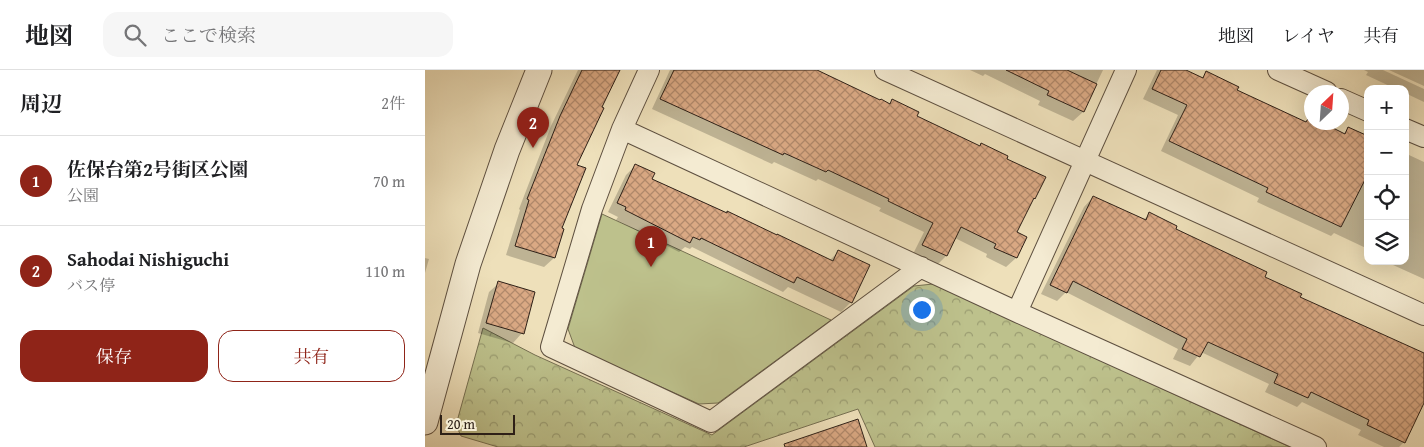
<!DOCTYPE html>
<html lang="ja">
<meta charset="utf-8">
<style>
body{margin:0;font-family:"Gentium Book Plus","Noto Serif JP",serif;background:#f6f6f6;color:#202124}
.controls{position:absolute;right:15px;top:15px;display:grid;overflow:hidden;border-radius:10px;box-shadow:0 5px 20px #0002}
.controls button{width:45px;height:45px;display:grid;place-items:center;padding:0;border:0;border-bottom:1px solid #e0e0e0;background:#fff;color:#202124;font:25px sans-serif}
.compass{position:absolute;left:879px;top:15px;width:45px;height:45px;border-radius:50%;background:#fff;box-shadow:0 5px 20px #0002;rotate:25deg}
.scale{position:absolute;left:15px;bottom:12px;width:75px;box-sizing:border-box;padding-left:5px;border:2px solid #2e2017;border-top:0;font-size:14px;line-height:18px;white-space:nowrap;color:#2e2017;-webkit-text-stroke:4px #f4ebd2;paint-order:stroke}
.you{position:absolute;left:496px;top:239px;width:18px;height:18px;margin:-12px;border:4px solid #fff;border-radius:50%;background:#1a73e8;box-shadow:0 0 0 8px #1a73e833}
.badge{display:grid;place-items:center;width:32px;height:32px;border-radius:50%;background:#8f2418;color:#fff;font-size:16px;font-weight:700}
.pin{position:absolute;translate:-50% -41px;filter:drop-shadow(0 1px 2px #0008)}
.pin::after{content:'';position:absolute;top:26px;width:18px;height:15px;background:inherit;clip-path:polygon(0 0,100% 0,50% 100%)}
.list{margin:0;padding:0;list-style:none}
h2{display:flex;justify-content:space-between;align-items:center;height:65px;margin:0;padding:0 20px;font-size:21px}
h2 small{font-size:16px;font-weight:400;color:#757577}
.list li{display:grid;grid-template-columns:32px 1fr auto;gap:15px;align-items:center;box-sizing:border-box;height:90px;padding:0 20px;border-top:1px solid #e0e0e0}
.list b{display:block;font-size:19px;white-space:nowrap}
.list p{margin:0;font-size:16px;white-space:nowrap;color:#757577}
.list em{font-size:16px;font-style:normal;color:#757577}
.actions{display:flex;gap:10px;padding:15px 20px}
.actions a{flex:1;padding:11px 0;border:1px solid #8f2418;border-radius:15px;text-align:center;font-size:18px;color:#8f2418}
.actions .main{background:#8f2418;color:#fff}
.icon{flex:none;width:28px;height:28px;fill:none;stroke:currentColor;stroke-width:2;stroke-linecap:round;stroke-linejoin:round}
.map{position:relative;flex:none;width:999px;height:377px;overflow:hidden}
header{display:flex;align-items:center;gap:30px;box-sizing:border-box;height:70px;padding:0 25px;background:#fff;border-bottom:1px solid #e0e0e0}
header strong{font-size:24px}
nav{display:flex;gap:28px;margin-inline-start:auto;font-size:18px}
.search{width:350px;height:45px;background:#f6f6f6;display:flex;align-items:center;gap:12px;box-sizing:border-box;padding:0 18px;border-radius:15px;color:#757577;font-size:19px}
main{display:flex}
aside{flex:1;background:#fff}
.map>svg:first-child{display:block}
.forest{fill:url(#forest-crowns);stroke:#767052}
.green{fill:#bdc18c;stroke:#767052}
.shadow{fill:#0003}
.building{fill:url(#building-cross-hatch);stroke:#2e2017}
.lines{fill:none;stroke-linecap:round;stroke-linejoin:round}
.minor-casing{stroke:#5e5040;stroke-width:22}
.tertiary-casing{stroke:#5e5040;stroke-width:27}
.minor{stroke:#f4ebd2;stroke-width:20}
.tertiary{stroke:#f4ebd2;stroke-width:25}
</style>
<header>
<strong>地図</strong>
<div class="search"><svg class="icon" aria-label="search" viewBox="0 0 24 24"><circle cx="10" cy="10" r="6"/><path d="M15 15l6 6"/></svg>ここで検索</div>
<nav><a>地図</a><a>レイヤ</a><a>共有</a></nav>
</header>
<main>
<aside>
<h2>周辺<small>2件</small></h2>
<ul class="list">
<li><span class="badge">1</span><div><b>佐保台第2号街区公園</b><p>公園</p></div><em>70 m</em></li>
<li><span class="badge">2</span><div><b>Sahodai Nishiguchi</b><p>バス停</p></div><em>110 m</em></li>
</ul>
<div class="actions"><a class="main">保存</a><a>共有</a></div>
</aside>
<div class="map">
<svg width="999" height="377" viewBox="0 0 999 377">
<defs>
<pattern id="forest-crowns" width="20" height="18" patternUnits="userSpaceOnUse" patternTransform="scale(1.25)"><rect width="20" height="18" fill="#bdc18c"/><path d="M2 6a3 3 0 1 1 6 0M12 15a3 3 0 1 1 6 0" fill="none" stroke="#9a9c71"/></pattern>
<pattern id="building-cross-hatch" width="8" height="8" patternUnits="userSpaceOnUse" patternTransform="scale(1.25)"><rect width="8" height="8" fill="#daa984"/><path d="M0 0l8 8M0 8l8-8" fill="none" stroke="#b1896b"/></pattern>
</defs>
<rect width="100%" height="100%" fill="#eee0ba"/>
<filter id="stains"><feTurbulence type="fractalNoise" baseFrequency=".004" numOctaves="4"/><feColorMatrix values="0 0 0 0 .2 0 0 0 0 .09 0 0 0 0 .02 0 0 0 .5 -.17"/></filter>
<radialGradient id="worn" r=".72"><stop offset=".6" stop-color="#630" stop-opacity="0"/><stop offset="1" stop-color="#630" stop-opacity=".3"/></radialGradient>
<!-- forest -->
<path class="forest" d="M 508,214 L 865,377 L 450,377 L 433,339 L 319,377 L 73,377 L 36,366 L 31,355 L 58,258 L 110,285 L 287,365 L 489,216 Z"/>
<!-- green -->
<path class="green" d="M 177,144 L 406,250 L 293,333 L 274,334 L 150,278 L 143,259 Z"/>
<!-- shadow -->
<path class="shadow" d="M 153,0 L 193,0 L 151,96 L 135,159 L 137,160 L 129,188 L 119,197 L 81,185 L 95,140 L 94,139 L 126,56 Z
M 245,0 L 391,0 L 463,35 L 467,31 L 491,46 L 581,89 L 609,128 L 605,132 L 591,163 L 600,167 L 591,188 L 581,197 L 561,187 L 562,184 L 530,168 L 521,186 L 512,195 L 488,184 L 499,162 L 454,141 L 456,138 L 393,109 L 391,111 L 349,92 L 347,94 L 227,39 Z
M 545,0 L 678,0 L 658,42 L 648,51 L 613,35 L 615,31 L 560,4 L 558,6 Z
M 732,0 L 758,0 L 776,9 L 781,3 L 811,20 L 880,53 L 884,48 L 886,50 L 886,52 L 918,64 L 923,59 L 943,68 L 943,179 L 909,163 L 906,166 L 832,132 L 834,128 L 736,81 L 753,45 L 718,29 Z
M 939,0 L 958,0 L 999,19 L 999,32 L 980,23 L 980,19 L 971,19 L 941,5 L 943,2 Z
M 964,0 L 999,0 L 999,16 Z
M 984,85 L 999,92 L 999,209 L 968,195 L 970,191 L 980,191 L 980,86 L 983,87 Z
M 211,95 L 226,109 L 405,190 L 414,181 L 426,232 L 416,242 L 363,217 L 358,222 L 267,177 L 265,179 L 260,177 L 254,182 L 191,150 L 193,147 L 183,142 L 201,105 Z
M 668,127 L 718,150 L 725,144 L 749,160 L 874,227 L 999,284 L 999,330 L 979,372 L 974,377 L 959,377 L 933,365 L 936,360 L 877,332 L 872,337 L 840,322 L 844,314 L 776,282 L 765,296 L 748,289 L 753,279 L 641,222 L 632,231 L 616,224 L 659,137 Z
M 0,188 L 4,189 L 0,203 Z
M 74,213 L 97,263 L 88,273 L 53,263 L 64,222 Z"/>
<!-- building -->
<path class="building" d="M 157,0 L 195,0 L 177,37 L 179,38 L 152,95 L 161,98 L 137,158 L 139,159 L 130,188 L 90,176 L 104,130 L 102,129 L 135,46 Z
M 249,0 L 392,0 L 455,30 L 456,29 L 465,34 L 467,29 L 494,42 L 492,46 L 555,76 L 556,73 L 583,86 L 582,89 L 621,107 L 610,129 L 609,128 L 592,162 L 602,167 L 592,188 L 569,178 L 571,174 L 536,157 L 522,186 L 497,175 L 508,153 L 463,131 L 464,129 L 403,100 L 401,102 L 359,83 L 358,85 L 235,29 Z
M 581,0 L 642,0 L 672,14 L 659,42 L 622,25 L 624,21 Z
M 736,0 L 761,0 L 778,8 L 781,1 L 814,17 L 812,20 L 881,52 L 884,47 L 886,48 L 886,52 L 896,52 L 920,64 L 923,57 L 943,66 L 943,104 L 916,157 L 841,122 L 843,118 L 744,71 L 762,35 L 727,19 Z
M 210,94 L 230,103 L 227,109 L 302,143 L 302,141 L 352,165 L 352,164 L 408,191 L 413,180 L 445,195 L 427,233 L 372,207 L 369,213 L 276,168 L 275,170 L 268,167 L 265,173 L 200,140 L 201,137 L 192,133 Z
M 668,126 L 721,150 L 724,142 L 752,156 L 751,159 L 842,202 L 840,207 L 877,224 L 875,227 L 999,283 L 999,333 L 980,373 L 942,355 L 944,350 L 886,322 L 883,328 L 849,313 L 853,304 L 783,272 L 775,287 L 757,279 L 762,269 L 648,211 L 642,223 L 625,215 Z
M 73,211 L 110,222 L 99,264 L 61,253 Z
M 433,349 L 442,377 L 360,377 L 359,374 Z"/>
<g class="lines">
<defs>
<path id="minor" d="M 224,0 L 197,59 L 167,139 L 126,277 L 286,352 L 496,197
M 460,0 L 999,245
M 853,0 L 902,22
M 916,29 L 943,41
M 197,59 L 592,242 L 891,377
M 980,59 L 999,67
M 592,242 L 701,0"/>
<path id="tertiary" d="M 0,352 L 43,194 L 82,80 L 114,0"/>
</defs>
<!-- minor casing -->
<use href="#minor" class="minor-casing"/>
<!-- tertiary casing -->
<use href="#tertiary" class="tertiary-casing"/>
<!-- minor -->
<use href="#minor" class="minor"/>
<!-- tertiary -->
<use href="#tertiary" class="tertiary"/>
</g>
<rect width="100%" height="100%" filter="url(#stains)"/>
<rect width="100%" height="100%" fill="url(#worn)"/>
</svg>
<div class="controls">
<button>+</button>
<button>−</button>
<button><svg class="icon" aria-label="locate" viewBox="0 0 24 24"><circle cx="12" cy="12" r="6"/><path d="M12 2v4M12 18v4M2 12h4M18 12h4"/></svg></button>
<button><svg class="icon" aria-label="layers" viewBox="0 0 24 24"><path d="M12 4l9 5-9 5-9-5zM3 14l9 5 9-5"/></svg></button>
</div>
<svg class="compass" viewBox="-18 -18 36 36"><path d="M0-13l5 13h-10z" fill="#e53935"/><path d="M0 13l5-13h-10z" fill="#757577"/></svg>
<div class="scale">20 m</div>
<div class="you"></div>
<div class="pin badge" style="left:226px;top:197px">1</div>
<div class="pin badge" style="left:108px;top:78px">2</div>
</div>
</main>
